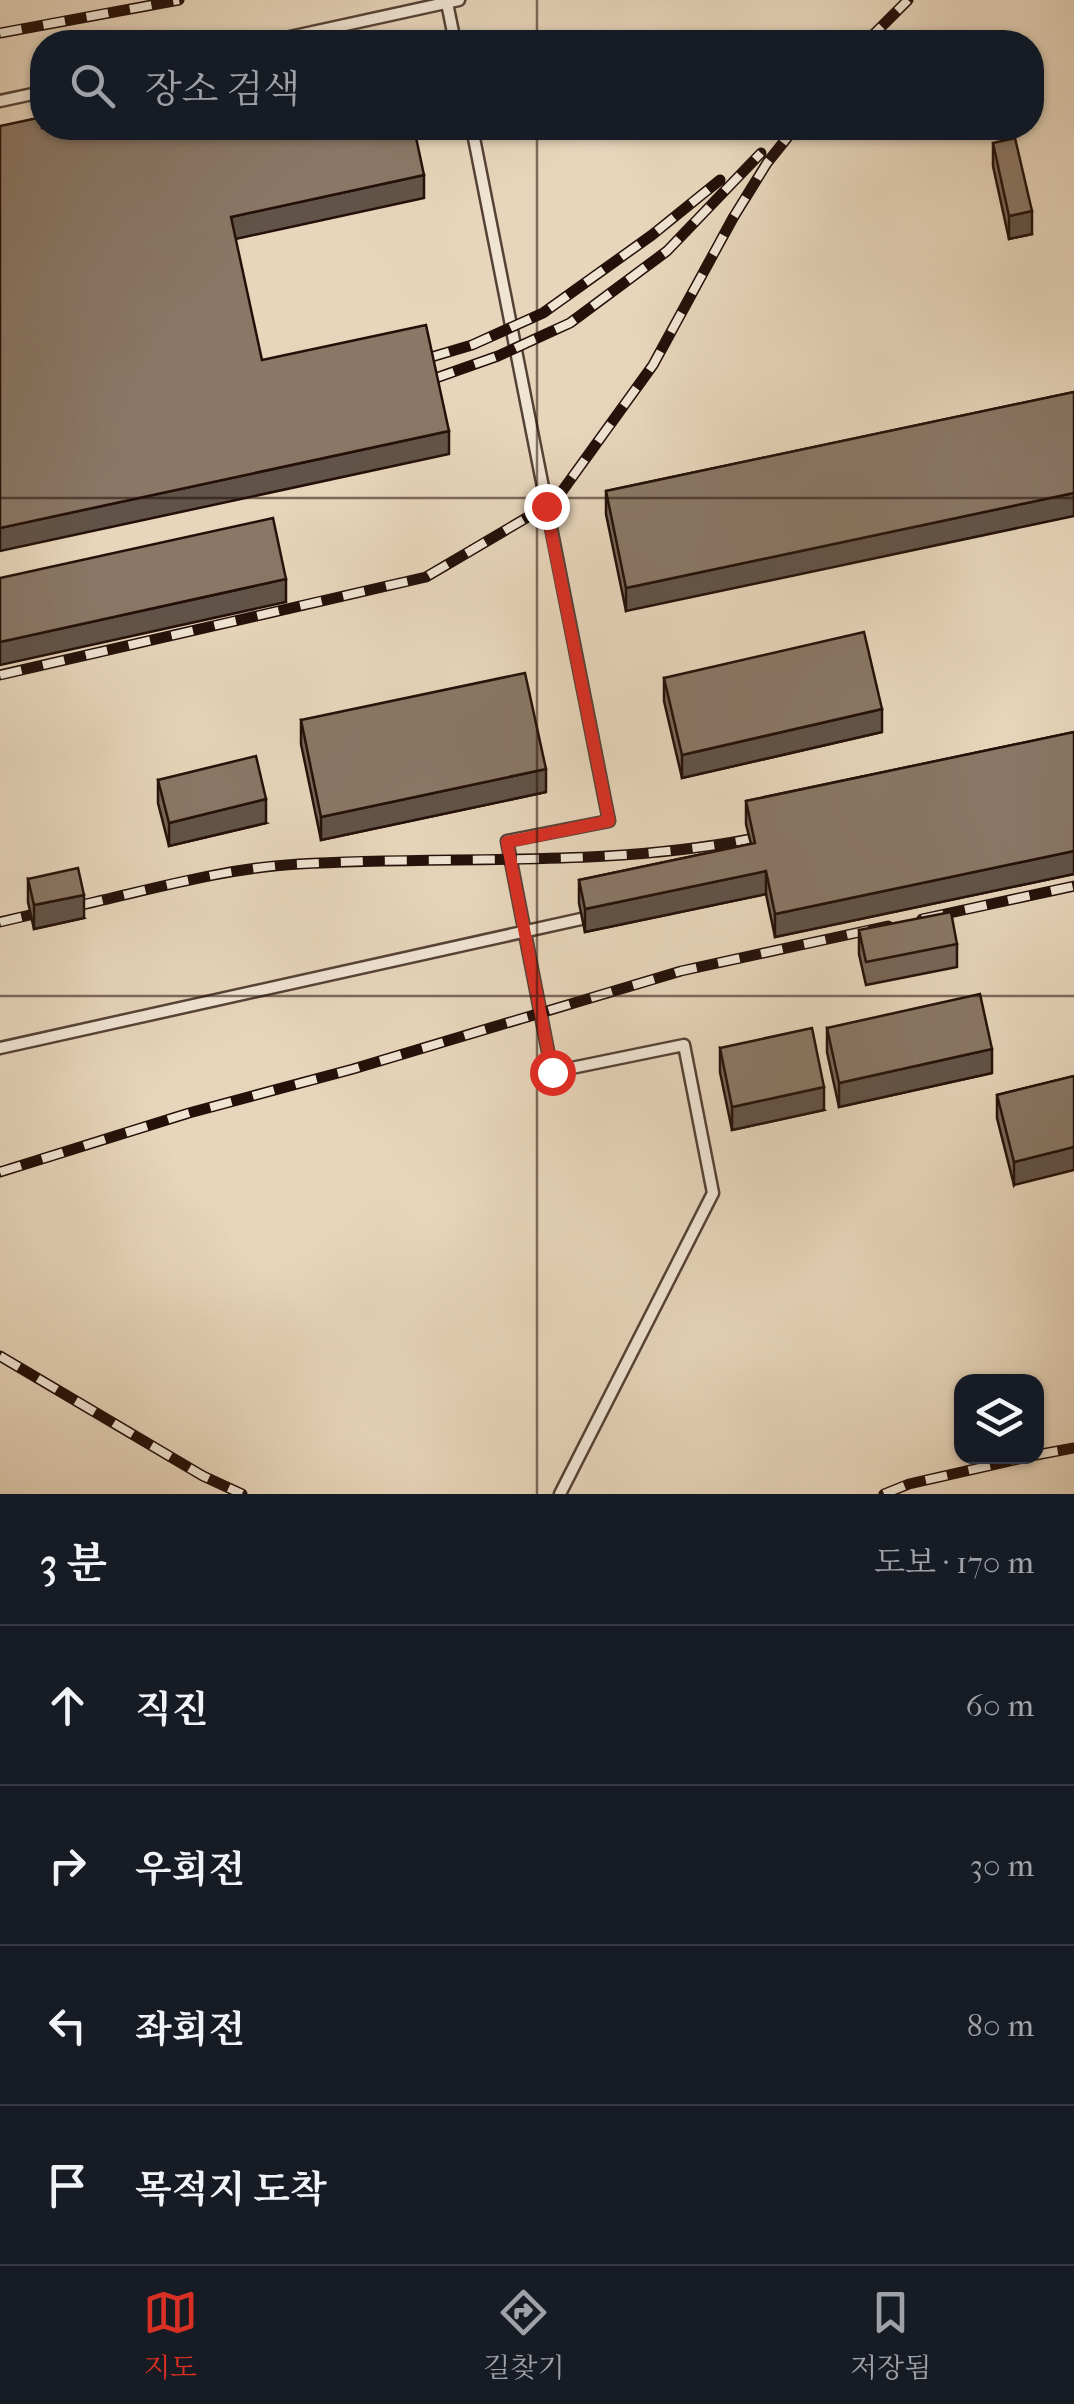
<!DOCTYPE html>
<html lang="ko">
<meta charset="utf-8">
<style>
body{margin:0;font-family:"IM FELL French Canon","Noto Serif KR",serif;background:#20242c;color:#f1f3f6}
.controls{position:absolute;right:30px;bottom:30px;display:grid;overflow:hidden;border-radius:20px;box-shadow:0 2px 8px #0004}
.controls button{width:90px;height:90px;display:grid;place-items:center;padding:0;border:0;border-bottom:2px solid #363941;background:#171b24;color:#f1f3f6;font:50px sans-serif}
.stop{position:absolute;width:30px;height:30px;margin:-22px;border:8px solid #d93025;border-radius:50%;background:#fff}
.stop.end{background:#d93025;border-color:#fff;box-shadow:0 2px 10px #0008}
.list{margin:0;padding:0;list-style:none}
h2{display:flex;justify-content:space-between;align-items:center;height:130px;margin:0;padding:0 40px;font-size:42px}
h2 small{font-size:32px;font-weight:400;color:#9ea1a6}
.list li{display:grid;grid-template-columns:65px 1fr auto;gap:30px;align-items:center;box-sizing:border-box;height:160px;padding:0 40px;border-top:2px solid #363941}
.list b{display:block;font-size:38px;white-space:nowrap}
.list em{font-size:32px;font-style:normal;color:#9ea1a6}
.icon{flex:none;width:55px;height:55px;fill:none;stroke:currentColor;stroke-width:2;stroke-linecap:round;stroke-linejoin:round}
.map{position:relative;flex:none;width:1074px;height:1494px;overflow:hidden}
.search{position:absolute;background:#171b24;box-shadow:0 2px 8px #0004;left:30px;right:30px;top:30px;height:110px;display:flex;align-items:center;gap:25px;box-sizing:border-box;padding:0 35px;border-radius:40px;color:#9ea1a6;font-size:38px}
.sheet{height:770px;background:#171b24}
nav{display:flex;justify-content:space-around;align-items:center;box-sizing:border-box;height:140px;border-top:2px solid #363941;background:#171b24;font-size:28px;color:#9ea1a6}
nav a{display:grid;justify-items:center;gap:5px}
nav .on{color:#d93025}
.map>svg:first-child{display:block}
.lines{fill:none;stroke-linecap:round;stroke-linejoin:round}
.lane-casing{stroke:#554236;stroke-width:15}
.lane{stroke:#f0e4d3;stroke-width:10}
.rail-casing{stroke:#241009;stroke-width:11}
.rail{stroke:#f0e4d3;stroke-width:8;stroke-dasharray:22;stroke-linecap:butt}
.wall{fill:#776658;stroke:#241009;stroke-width:2.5}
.shaded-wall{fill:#615347;stroke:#241009;stroke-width:2.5}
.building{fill:#8a7766;stroke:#241009;stroke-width:2.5}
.route{stroke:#d93025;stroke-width:12}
.grid{fill:none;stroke:#241009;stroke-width:2.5;stroke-opacity:0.55}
</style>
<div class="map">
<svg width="1074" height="1494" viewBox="0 0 1074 1494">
<rect width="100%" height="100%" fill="#e8d6bc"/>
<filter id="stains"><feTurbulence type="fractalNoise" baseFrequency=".002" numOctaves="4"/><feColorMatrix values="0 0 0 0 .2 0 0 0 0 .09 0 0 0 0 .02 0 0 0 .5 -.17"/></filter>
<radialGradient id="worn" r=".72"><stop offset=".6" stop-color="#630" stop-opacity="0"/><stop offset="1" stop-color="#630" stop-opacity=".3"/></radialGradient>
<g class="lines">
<defs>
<path id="lane" d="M 447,3 L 455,42
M 267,42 L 459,0
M 0,101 L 42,92
M 472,128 L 609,821 L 507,841 L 552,1072 L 684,1045 L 713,1193 L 560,1494
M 0,1048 L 581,919"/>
</defs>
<!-- lane casing -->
<use href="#lane" class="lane-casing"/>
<!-- lane -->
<use href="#lane" class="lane"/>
<defs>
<path id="rail" d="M 0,33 L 179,0
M 866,42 L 908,0
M 428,358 L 472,345 L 543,313 L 652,235 L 720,180
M 433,379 L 498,356 L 570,323 L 667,251 L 761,153
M 0,675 L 426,577 L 555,501 L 653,365 L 733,218 L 767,163 L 795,128
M 81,905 C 153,889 225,868 299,864 C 449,855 601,868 750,839
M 922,919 L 1074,886
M 0,922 L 30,915
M 0,1172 L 189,1113 L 353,1069 L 681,971 L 888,926
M 0,1356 L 203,1476 L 242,1494
M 1036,1455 L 1074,1448
M 884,1494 L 909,1484 L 1032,1456"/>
</defs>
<!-- rail casing -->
<use href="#rail" class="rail-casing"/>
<!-- rail -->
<use href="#rail" class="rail"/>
</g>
<!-- wall -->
<path class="wall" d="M 993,143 L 1032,234 L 1009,239 L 993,166 Z
M 1074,392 L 626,611 L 606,514 L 606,491 Z
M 664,678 L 882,732 L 682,778 L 664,701 Z
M 301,720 L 546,792 L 321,840 L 301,744 Z
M 1074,732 L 1074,874 L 775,937 L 766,894 L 585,932 L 579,903 L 579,880 L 751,844 L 746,824 L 746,801 Z
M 158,780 L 266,823 L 169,846 L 158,803 Z
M 28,879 L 84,918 L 34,929 L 28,902 Z
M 859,930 L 957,944 L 957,967 L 866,985 L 859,954 Z
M 827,1028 L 992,1073 L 839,1107 L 827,1052 Z
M 720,1048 L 824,1110 L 732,1130 L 720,1072 Z
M 1074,1076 L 1014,1185 L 997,1118 L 997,1095 Z"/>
<!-- shaded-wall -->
<path class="shaded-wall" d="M 424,175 L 424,198 L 231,240 L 231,217 Z
M 1032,211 L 1032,234 L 1009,239 L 1009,216 Z
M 449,431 L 449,454 L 0,551 L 0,528 Z
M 1074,493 L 1074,516 L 626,611 L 626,588 Z
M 286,579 L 286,602 L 0,665 L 0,642 Z
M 882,709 L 882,732 L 682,778 L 682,755 Z
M 546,769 L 546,792 L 321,840 L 321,817 Z
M 266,799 L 266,823 L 169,846 L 169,823 Z
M 1074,851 L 1074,874 L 775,937 L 775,914 Z
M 766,871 L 766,894 L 585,932 L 585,909 Z
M 84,895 L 84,918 L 34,929 L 34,905 Z
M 992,1049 L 992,1073 L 839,1107 L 839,1083 Z
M 824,1087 L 824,1110 L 732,1130 L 732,1107 Z
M 1074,1147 L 1074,1170 L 1014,1185 L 1014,1162 Z"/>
<!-- building -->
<path class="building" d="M 42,117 L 42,128 L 414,128 L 424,175 L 231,217 L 262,360 L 426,325 L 449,431 L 0,528 L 0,126 Z
M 1015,138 L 1032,211 L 1009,216 L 993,143 Z
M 1074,392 L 1074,493 L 626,588 L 606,491 Z
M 273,518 L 286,579 L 0,642 L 0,578 Z
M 864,632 L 882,709 L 682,755 L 664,678 Z
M 525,673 L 546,769 L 321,817 L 301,720 Z
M 1074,732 L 1074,851 L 775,914 L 766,871 L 585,909 L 579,880 L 755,843 L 746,801 Z
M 256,756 L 266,799 L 169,823 L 158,780 Z
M 78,868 L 84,895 L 34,905 L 28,879 Z
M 951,912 L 957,944 L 866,962 L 859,930 Z
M 980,994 L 992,1049 L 839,1083 L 827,1028 Z
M 812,1028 L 824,1087 L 732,1107 L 720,1048 Z
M 1074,1076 L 1074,1147 L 1014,1162 L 997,1095 Z"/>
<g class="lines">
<!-- route -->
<path class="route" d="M 546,506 L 609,821 L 507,842 L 552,1072"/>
</g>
<!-- grid -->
<path class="grid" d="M 537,0 L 537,42M 537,128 L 537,1494M 0,498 L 1074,498M 0,996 L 1074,996"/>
<rect width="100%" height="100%" filter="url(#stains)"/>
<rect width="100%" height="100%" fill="url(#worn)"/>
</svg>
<div class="controls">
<button><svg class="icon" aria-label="layers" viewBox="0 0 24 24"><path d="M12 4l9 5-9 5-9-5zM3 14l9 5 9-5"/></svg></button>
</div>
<div class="stop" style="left:552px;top:1072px"></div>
<div class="stop end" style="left:546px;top:506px"></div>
<div class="search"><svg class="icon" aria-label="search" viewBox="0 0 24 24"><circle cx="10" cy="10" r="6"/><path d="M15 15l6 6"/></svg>장소 검색</div>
</div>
<section class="sheet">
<h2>3 분<small>도보 · 170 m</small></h2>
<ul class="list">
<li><svg class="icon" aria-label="ahead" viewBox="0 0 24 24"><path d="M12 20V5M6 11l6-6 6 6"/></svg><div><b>직진</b></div><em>60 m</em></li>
<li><svg class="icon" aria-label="right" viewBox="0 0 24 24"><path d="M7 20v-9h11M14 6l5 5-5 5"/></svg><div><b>우회전</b></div><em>30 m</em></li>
<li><svg class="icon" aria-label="left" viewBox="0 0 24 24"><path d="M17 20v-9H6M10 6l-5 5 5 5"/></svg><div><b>좌회전</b></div><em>80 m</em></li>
<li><svg class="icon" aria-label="arrive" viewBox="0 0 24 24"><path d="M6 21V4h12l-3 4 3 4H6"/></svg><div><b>목적지 도착</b></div></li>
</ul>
</section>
<nav>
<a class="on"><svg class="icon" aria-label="map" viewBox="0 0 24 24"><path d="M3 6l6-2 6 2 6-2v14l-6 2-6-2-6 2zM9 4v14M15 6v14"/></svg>지도</a>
<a><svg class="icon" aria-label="directions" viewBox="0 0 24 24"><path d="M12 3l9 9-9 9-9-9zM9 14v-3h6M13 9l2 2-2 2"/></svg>길찾기</a>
<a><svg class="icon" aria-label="saved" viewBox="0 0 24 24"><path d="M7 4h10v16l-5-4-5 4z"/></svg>저장됨</a>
</nav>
